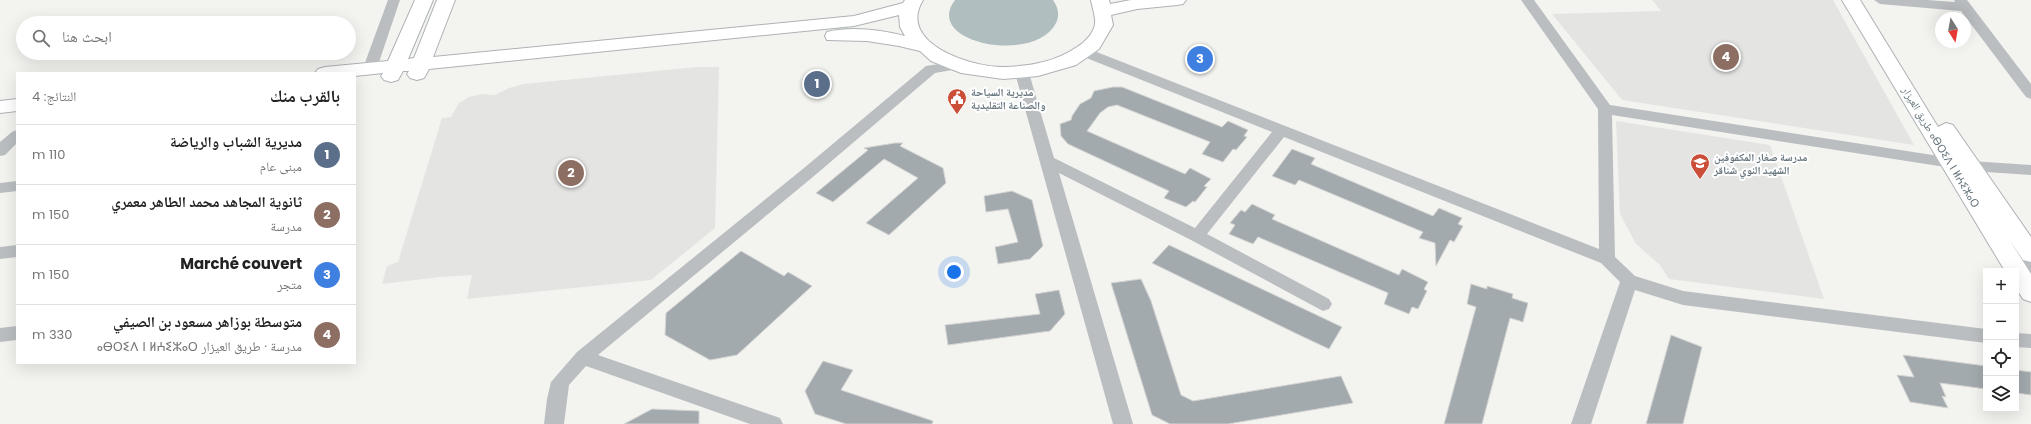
<!DOCTYPE html>
<html lang="ar">
<meta charset="utf-8">
<style>
body{margin:0;font-family:Poppins,"Noto Naskh Arabic","Noto Sans Tifinagh",sans-serif;background:#f6f6f6;color:#222;direction:rtl}
.controls{position:absolute;right:12px;bottom:12px;display:grid;overflow:hidden;border-radius:0px;box-shadow:0 4px 16px #0002}
.controls button{width:36px;height:36px;display:grid;place-items:center;padding:0;border:0;border-bottom:1px solid #e0e0e0;background:#fff;color:#222;font:20px sans-serif}
.compass{position:absolute;left:1935px;top:12px;width:36px;height:36px;border-radius:50%;background:#fff;box-shadow:0 4px 16px #0002;rotate:169deg}
.you{position:absolute;left:954px;top:272px;width:14px;height:14px;margin:-10px;border:3px solid #fff;border-radius:50%;background:#1a73e8;box-shadow:0 0 0 6px #1a73e833}
.badge{display:grid;place-items:center;width:26px;height:26px;border-radius:50%;background:#1a73e8;color:#fff;font-size:13px;font-weight:700}
.pin{position:absolute;translate:-50% -50%;border:2px solid #fff;box-shadow:0 1px 4px #0006}
.list{margin:0;padding:0;list-style:none}
h2{display:flex;justify-content:space-between;align-items:center;height:52px;margin:0;padding:0 16px;font-size:17px}
h2 small{font-size:13px;font-weight:400;color:#767676}
.list li{display:grid;grid-template-columns:26px 1fr auto;gap:12px;align-items:center;box-sizing:border-box;height:60px;padding:0 16px;border-top:1px solid #e0e0e0}
.list b{display:block;font-size:15px;white-space:nowrap}
.list p{margin:0;font-size:13px;white-space:nowrap;color:#767676}
.list em{font-size:13px;font-style:normal;color:#767676}
.icon{flex:none;width:22px;height:22px;fill:none;stroke:currentColor;stroke-width:2;stroke-linecap:round;stroke-linejoin:round}
.map{position:relative;flex:none;width:2031px;height:424px;overflow:hidden;direction:ltr}
.search{position:absolute;background:#fff;box-shadow:0 4px 16px #0002;left:16px;top:16px;width:340px;height:44px;display:flex;align-items:center;gap:10px;box-sizing:border-box;padding:0 14px;border-radius:22px;color:#767676;font-size:15px}
.panel{position:absolute;background:#fff;box-shadow:0 4px 16px #0002;left:16px;top:72px;width:340px;height:292px;border-radius:0px;direction:rtl}
.map>svg:first-child{display:block}
.built{fill:#e4e4e3}
.water{fill:#b1bec0}
.building{fill:#a3aaae;stroke:#d4d4d3}
.lines{fill:none;stroke-linecap:round;stroke-linejoin:round}
.secondary-casing{stroke:#adb2b5;stroke-width:2}
.street{fill:#babec1;fill-rule:evenodd}
.secondary{fill:#fff;fill-rule:evenodd}
.labels{text-anchor:middle;stroke-width:4;stroke-linejoin:round;paint-order:stroke}
.poi-label{font-size:11px;font-weight:bold;fill:#66757d;stroke:#fff;text-anchor:start}
.street-label{font-size:11px;fill:#66757d;stroke:#fff}
</style>
<div class="map">
<svg width="2031" height="424" viewBox="0 0 2031 424">
<rect width="100%" height="100%" fill="#f3f3f0"/>
<!-- built -->
<path class="built" d="M 1652,0 L 1833,0 L 1914,145 L 1622,100 L 1552,14 L 1661,11 Z
M 697,67 L 719,67 L 715,228 L 651,280 L 467,299 L 472,275 L 440,277 L 382,284 L 387,266 L 398,262 L 442,118 L 451,117 L 459,103 L 469,97 L 482,94 L 495,95 L 509,88 L 524,84 Z
M 1616,121 L 1770,145 L 1824,299 L 1669,279 L 1660,265 L 1636,244 L 1620,214 Z"/>
<!-- water -->
<path class="water" d="M 1053,0 C 1058,7 1060,15 1056,23 C 1035,65 922,43 955,0 Z"/>
<!-- building -->
<path class="building" d="M 1113,87 L 1122,87 L 1222,127 L 1228,121 L 1248,130 L 1244,136 L 1247,137 L 1236,150 L 1233,149 L 1223,162 L 1202,154 L 1210,142 L 1117,105 L 1108,107 L 1100,113 L 1087,131 L 1185,174 L 1190,168 L 1211,179 L 1204,186 L 1207,187 L 1195,202 L 1193,201 L 1186,207 L 1164,198 L 1169,191 L 1068,144 L 1061,136 L 1060,124 L 1071,120 L 1072,116 L 1080,104 L 1091,98 L 1094,91 Z
M 895,143 L 903,143 L 900,146 L 943,168 L 946,183 L 889,235 L 866,223 L 918,178 L 884,159 L 833,202 L 816,193 L 868,150 L 864,148 Z
M 1292,149 L 1315,158 L 1311,164 L 1433,216 L 1439,208 L 1462,218 L 1458,224 L 1463,226 L 1454,242 L 1450,240 L 1436,266 L 1435,243 L 1419,238 L 1423,232 L 1299,180 L 1295,185 L 1272,176 Z
M 1012,191 L 1032,200 L 1043,246 L 1030,259 L 998,264 L 995,247 L 1018,242 L 1008,209 L 986,212 L 984,196 Z
M 1252,204 L 1275,215 L 1272,219 L 1399,275 L 1402,269 L 1428,282 L 1424,289 L 1427,291 L 1418,309 L 1412,307 L 1409,314 L 1384,304 L 1388,293 L 1258,237 L 1253,244 L 1229,234 L 1235,225 L 1230,223 L 1241,210 L 1245,212 Z
M 1169,245 L 1342,327 L 1329,349 L 1295,333 L 1152,263 Z
M 741,251 L 784,276 L 788,272 L 812,286 L 737,355 L 710,360 L 665,335 L 666,313 Z
M 1141,279 L 1151,301 L 1181,395 L 1193,401 L 1341,376 L 1353,403 L 1228,424 L 1170,424 L 1152,415 L 1111,283 Z
M 1471,284 L 1487,289 L 1487,286 L 1513,294 L 1512,298 L 1528,303 L 1523,322 L 1510,318 L 1482,424 L 1444,424 L 1476,307 L 1467,304 Z
M 1059,290 L 1065,314 L 1050,331 L 948,345 L 945,325 L 1040,314 L 1035,294 Z
M 1671,335 L 1702,347 L 1683,424 L 1646,424 Z
M 1903,355 L 1986,366 L 1986,389 L 1940,383 L 1946,397 L 1942,396 L 1948,408 L 1910,402 L 1897,375 L 1914,377 Z
M 823,361 L 853,370 L 841,390 L 933,421 L 932,424 L 846,424 L 815,414 L 805,391 Z
M 2016,370 L 2031,372 L 2031,395 L 2016,393 Z
M 652,409 L 699,411 L 699,424 L 624,424 Z"/>
<g class="lines">
<defs>
<path id="secondary" d="M 415,0 L 433,0 L 408,59 L 414,58 L 437,0 L 455,0 L 433,57 L 854,16 L 903,3 L 905,0 L 923,0 C 896,44 973,68 1005,67 C 1031,66 1055,62 1077,47 C 1084,43 1094,33 1095,24 C 1096,17 1092,7 1091,0 L 1109,0 L 1110,4 L 1131,0 L 1186,0 L 1183,4 L 1177,5 L 1137,9 L 1111,15 L 1113,25 L 1099,49 L 1076,65 L 1038,76 L 1003,79 L 961,73 L 931,61 L 920,51 L 899,46 L 867,41 L 827,40 L 825,36 L 827,32 C 852,26 881,30 905,36 L 900,27 L 899,15 L 854,26 L 429,69 L 424,78 L 417,80 L 410,78 L 407,74 L 409,71 L 403,71 L 398,80 L 391,82 L 384,80 L 381,76 L 383,73 L 355,76 L 355,73 L 315,73 L 318,69 L 325,67 L 388,61 Z
M 1842,0 L 1860,0 L 1938,127 L 1946,123 L 1953,125 L 2031,237 L 2031,262 L 2023,260 L 2009,239 L 2031,274 L 2031,302 L 2023,299 L 2016,288 L 2016,271 L 2005,271 Z
M 17,99 L 17,111 L 0,113 L 0,101 Z"/>
</defs>
<!-- secondary casing -->
<use href="#secondary" class="secondary-casing"/>
<!-- street -->
<path class="street" d="M 388,0 L 400,0 L 377,68 L 375,71 L 365,71 L 363,68 Z
M 1521,0 L 1534,0 L 1610,105 L 1971,161 L 2031,165 L 2031,175 L 1971,171 L 1612,115 L 1615,257 L 1635,276 L 1683,291 L 1986,329 L 1986,343 L 1683,305 L 1635,290 L 1591,424 L 1571,424 L 1620,282 L 1601,263 L 1284,137 L 1207,234 L 1329,299 L 1332,304 L 1329,309 L 1323,311 L 1191,240 L 1059,173 L 1133,424 L 1113,424 L 1015,73 L 1017,70 L 1027,70 L 1029,73 L 1054,158 L 1195,228 L 1272,132 L 1079,55 L 1077,52 L 1079,49 L 1089,49 L 1599,249 L 1598,109 Z
M 1874,0 L 1927,0 L 1955,2 L 1954,0 L 1967,0 L 2031,84 L 2031,99 L 2026,97 L 1961,11 L 1880,4 Z
M 953,62 L 958,63 L 960,66 L 958,69 L 935,73 L 814,176 L 598,355 L 780,418 L 783,424 L 750,424 L 586,366 L 569,385 L 564,424 L 544,424 L 547,399 L 551,382 L 577,352 L 804,168 L 926,66 Z
M 17,130 L 17,143 L 5,155 L 0,156 L 0,142 L 12,132 Z
M 17,181 L 17,191 L 0,193 L 0,183 Z
M 17,245 L 17,257 L 0,259 L 0,247 Z
M 2014,259 L 2031,261 L 2031,273 L 2008,269 L 2006,265 L 2008,261 Z
M 17,326 L 17,340 L 0,342 L 0,328 Z
M 2016,333 L 2031,334 L 2031,348 L 2016,347 Z"/>
<!-- secondary -->
<use href="#secondary" class="secondary"/>
</g>
<!-- icons -->
<defs>
<symbol id="civic-pin" viewBox="-11 -11 22 30"><path d="M0 17L-7.5 6A9.5 9.5 0 1 1 7.5 6Z" fill="#cb4e38" stroke="#fff"/><path d="M-.6-6.5H3V-4.5H.6V-3L4-1V1h2V6H-6V1h2V-1L-.6-3ZM-1.2 2.5V6h2.4V2.5Z" fill="#fff"/></symbol>
<symbol id="school-pin" viewBox="-11 -11 22 30"><path d="M0 17L-7.5 6A9.5 9.5 0 1 1 7.5 6Z" fill="#cb4e38" stroke="#fff"/><path d="M0-5L7-2L0 1L-7-2ZM-4 1L0 2.5L4 1V4Q0 6-4 4Z" fill="#fff"/></symbol>
</defs>
<g fill-rule="evenodd">
<use href="#civic-pin" x="946" y="87" width="22" height="30"/>
<use href="#school-pin" x="1689" y="152" width="22" height="30"/>
</g>
<g class="labels">
<!-- poi labels -->
<g class="poi-label">
<text x="971" y="96">مديرية السياحة<tspan x="971" dy="13">والصناعة التقليدية</tspan></text>
<text x="1714" y="161">مدرسة صغار المكفوفين<tspan x="1714" dy="13">الشهيد النوي شناقر</tspan></text>
</g>
<!-- street labels -->
<g class="street-label">
<text transform="translate(1941 147) rotate(59)" y="4">طريق العيزار ⴰⴱⵔⵉⴷ ⵏ ⵍⵄⵉⵣⴰⵔ</text>
</g>
</g>
</svg>
<div class="controls">
<button>+</button>
<button>−</button>
<button><svg class="icon" aria-label="locate" viewBox="0 0 24 24"><circle cx="12" cy="12" r="6"/><path d="M12 2v4M12 18v4M2 12h4M18 12h4"/></svg></button>
<button><svg class="icon" aria-label="layers" viewBox="0 0 24 24"><path d="M12 4l9 5-9 5-9-5zM3 14l9 5 9-5"/></svg></button>
</div>
<svg class="compass" viewBox="-18 -18 36 36"><path d="M0-13l5 13h-10z" fill="#e53935"/><path d="M0 13l5-13h-10z" fill="#767676"/></svg>
<div class="you"></div>
<div class="pin badge" style="left:817px;top:84px;background:#5c6f8a">1</div>
<div class="pin badge" style="left:571px;top:173px;background:#8d6e63">2</div>
<div class="pin badge" style="left:1200px;top:59px;background:#3f7fe0">3</div>
<div class="pin badge" style="left:1726px;top:57px;background:#8d6e63">4</div>
<div class="search"><svg class="icon" aria-label="search" viewBox="0 0 24 24"><circle cx="10" cy="10" r="6"/><path d="M15 15l6 6"/></svg>ابحث هنا</div>
<section class="panel">
<h2>بالقرب منك<small>النتائج: 4</small></h2>
<ul class="list">
<li><span class="badge" style="background:#5c6f8a">1</span><div><b>مديرية الشباب والرياضة</b><p>مبنى عام</p></div><em>110 m</em></li>
<li><span class="badge" style="background:#8d6e63">2</span><div><b>ثانوية المجاهد محمد الطاهر معمري</b><p>مدرسة</p></div><em>150 m</em></li>
<li><span class="badge" style="background:#3f7fe0">3</span><div><b>Marché couvert</b><p>متجر</p></div><em>150 m</em></li>
<li><span class="badge" style="background:#8d6e63">4</span><div><b>متوسطة بوزاهر مسعود بن الصيفي</b><p>مدرسة · طريق العيزار ⴰⴱⵔⵉⴷ ⵏ ⵍⵄⵉⵣⴰⵔ</p></div><em>330 m</em></li>
</ul>
</section>
</div>
